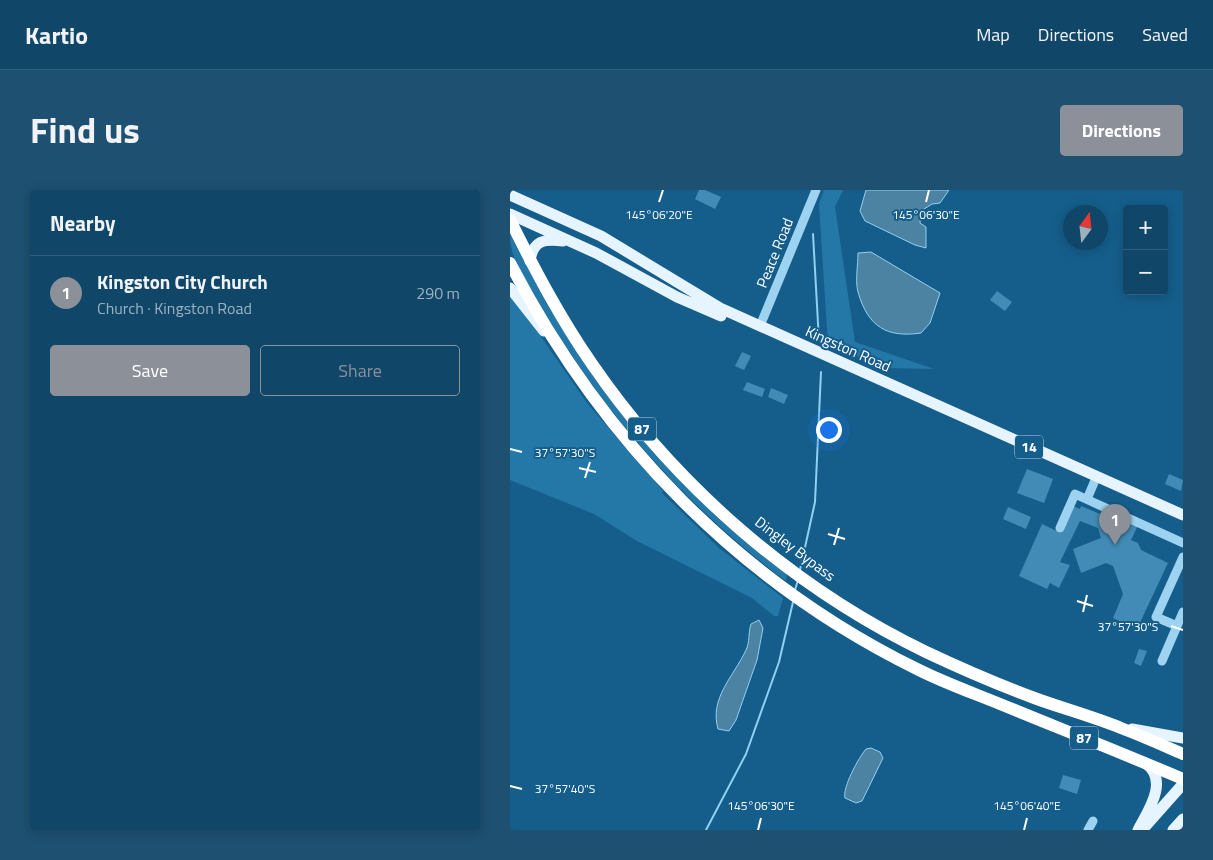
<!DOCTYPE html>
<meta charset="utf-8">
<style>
body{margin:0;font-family:"Titillium Web",sans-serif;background:#1e5071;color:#f1f3f6}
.controls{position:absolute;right:15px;top:15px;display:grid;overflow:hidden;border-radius:5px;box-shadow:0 2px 12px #0003}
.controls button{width:45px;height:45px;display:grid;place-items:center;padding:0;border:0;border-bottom:1px solid #305e7c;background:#104668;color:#f1f3f6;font:25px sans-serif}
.compass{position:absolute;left:553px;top:15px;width:45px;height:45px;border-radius:50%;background:#104668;box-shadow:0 2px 12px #0003;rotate:15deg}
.you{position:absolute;left:318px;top:239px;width:18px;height:18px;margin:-12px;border:4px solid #fff;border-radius:50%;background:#1a73e8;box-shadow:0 0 0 8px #1a73e833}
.badge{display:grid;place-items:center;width:32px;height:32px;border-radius:50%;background:#8c9099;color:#fff;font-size:16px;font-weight:700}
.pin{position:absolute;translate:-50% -41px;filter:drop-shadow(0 1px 2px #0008)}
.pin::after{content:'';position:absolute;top:26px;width:18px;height:15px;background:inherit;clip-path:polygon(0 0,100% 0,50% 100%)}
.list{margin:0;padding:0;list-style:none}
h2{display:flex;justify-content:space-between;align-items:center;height:65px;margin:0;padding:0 20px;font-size:21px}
h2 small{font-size:16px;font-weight:400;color:#9cb1c0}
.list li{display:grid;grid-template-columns:32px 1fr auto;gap:15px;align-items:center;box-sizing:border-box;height:75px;padding:0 20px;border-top:1px solid #305e7c}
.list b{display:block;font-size:19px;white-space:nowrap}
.list p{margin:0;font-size:16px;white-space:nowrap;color:#9cb1c0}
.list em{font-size:16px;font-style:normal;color:#9cb1c0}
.actions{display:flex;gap:10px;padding:15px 20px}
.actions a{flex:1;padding:11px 0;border:1px solid #8c9099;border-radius:5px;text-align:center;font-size:18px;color:#8c9099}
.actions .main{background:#8c9099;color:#fff}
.map{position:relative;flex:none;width:673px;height:640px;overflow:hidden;border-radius:5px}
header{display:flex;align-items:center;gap:30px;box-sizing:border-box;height:70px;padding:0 25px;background:#104668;border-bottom:1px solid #305e7c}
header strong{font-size:24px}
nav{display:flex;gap:28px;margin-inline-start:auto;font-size:18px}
.intro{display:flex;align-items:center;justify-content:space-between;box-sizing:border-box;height:120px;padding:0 30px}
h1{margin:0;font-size:35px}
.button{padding:12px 22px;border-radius:5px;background:#8c9099;color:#fff;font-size:18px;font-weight:700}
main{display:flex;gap:30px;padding:0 30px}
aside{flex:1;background:#104668;border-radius:5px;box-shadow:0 2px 12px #0003}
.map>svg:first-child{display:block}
.green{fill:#2478a8}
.water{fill:#4d83a2;stroke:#8fd0f3}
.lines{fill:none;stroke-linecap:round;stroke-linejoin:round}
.stream{stroke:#8fd0f3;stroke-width:2}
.building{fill:#418bb6}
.minor{stroke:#9dd2f0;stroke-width:9}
.major{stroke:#e6f4ff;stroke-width:11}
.highway{stroke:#fff;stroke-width:12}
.ticks{fill:none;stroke:#fff;stroke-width:2}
.labels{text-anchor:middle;stroke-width:4;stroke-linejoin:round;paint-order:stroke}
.shield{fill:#155e8b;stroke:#b9cfdc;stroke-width:1}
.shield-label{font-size:14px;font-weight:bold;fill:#fff}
.street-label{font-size:15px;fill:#fff;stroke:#155e8b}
.ticks-label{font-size:12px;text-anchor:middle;fill:#fff;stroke:#155e8b;stroke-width:4;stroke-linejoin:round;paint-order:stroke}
</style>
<header>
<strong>Kartio</strong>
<nav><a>Map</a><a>Directions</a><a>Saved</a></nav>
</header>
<div class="intro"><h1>Find us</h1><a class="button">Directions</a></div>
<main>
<aside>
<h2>Nearby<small></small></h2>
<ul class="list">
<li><span class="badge">1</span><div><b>Kingston City Church</b><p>Church · Kingston Road</p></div><em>290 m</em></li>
</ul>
<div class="actions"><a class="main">Save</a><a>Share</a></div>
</aside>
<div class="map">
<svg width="673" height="640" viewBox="0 0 673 640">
<rect width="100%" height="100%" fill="#155e8b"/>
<!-- green -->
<path class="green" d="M 314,0 L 333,0 L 325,17 L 345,152 L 424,179 L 374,178 L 318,154 L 309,14 Z
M 0,45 L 42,123 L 84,188 L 113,226 L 277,384 L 276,391 C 176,316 94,224 31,116 C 18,94 0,71 0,45 Z
M 0,102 L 77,213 L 153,301 L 152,303 L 209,358 L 273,408 L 268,426 L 264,426 L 242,408 L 127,351 L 84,324 L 0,290 Z"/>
<!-- water -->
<path class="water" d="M 356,0 L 439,0 L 430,13 L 422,14 L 411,21 L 410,33 L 416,37 L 416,58 L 405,55 L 355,31 L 350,21 Z
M 361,62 L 430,103 L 420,133 L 411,143 C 377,148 358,137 348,102 C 345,91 348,75 348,63 Z
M 249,430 L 253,438 L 247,470 L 226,530 L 219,541 L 208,539 C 199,508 224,486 236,460 C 240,452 238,443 241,434 Z
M 361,558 L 370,562 L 373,568 L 352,611 L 346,613 L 335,608 C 332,598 349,567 356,559 Z"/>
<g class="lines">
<!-- stream -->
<path class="stream" d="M 303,44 L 309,151
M 290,380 L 305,312 L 311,182
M 285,400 L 288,390
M 196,640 L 236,564 L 269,472 L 283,412"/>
</g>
<!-- building -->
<path class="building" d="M 189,0 L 195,0 L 211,7 L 205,19 L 185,9 Z
M 487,101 L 502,112 L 495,121 L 480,110 Z
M 232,162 L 241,166 L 234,180 L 225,176 Z
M 237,192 L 255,199 L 252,207 L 233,200 Z
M 261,198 L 278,205 L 274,214 L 258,207 Z
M 517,279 L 543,289 L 534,313 L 507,303 Z
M 659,284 L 673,290 L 671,301 L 655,294 Z
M 563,316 L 570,319 L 571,316 L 595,326 L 600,342 L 604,344 L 611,328 L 628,335 L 621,350 L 628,353 L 631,360 L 658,373 L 627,439 L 603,428 L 613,404 L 603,376 L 596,373 L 571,383 L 563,359 L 591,348 L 588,338 L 570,331 L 550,372 L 560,375 L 549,398 L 540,393 L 537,399 L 509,386 L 532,334 L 551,343 Z
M 498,317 L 521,327 L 516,339 L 493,329 Z
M 629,459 L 637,461 L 631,476 L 624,473 Z
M 553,585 L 571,590 L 567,604 L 549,598 Z"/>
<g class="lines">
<!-- minor -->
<path class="minor" d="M 250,136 L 306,0
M 577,309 L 586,288
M 550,338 L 565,304 L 673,353
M 667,436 L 646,427 L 673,367
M 652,471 L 673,422
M 578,640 L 583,631"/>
<!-- major -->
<path class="major" d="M 0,5 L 91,46 L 210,118 L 673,325
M 0,24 L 86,63 L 167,107 L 211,126
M 20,71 C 23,50 34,49 53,51
M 0,98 L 34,141
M 622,539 L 673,548
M 633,639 L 673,594
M 628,640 C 638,621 660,590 635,573
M 663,640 L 673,629"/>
<!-- highway -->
<path class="highway" d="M 0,30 C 25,80 50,128 82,174 C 165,295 283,398 416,462 C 452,479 489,495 527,509 C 555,519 584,527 611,538 C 632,546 652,555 673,564
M 0,73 C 92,250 229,392 409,480 C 435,493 463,503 490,514 C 551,539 612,563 673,589"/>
</g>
<!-- ticks -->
<path class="ticks" d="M 149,12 L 153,0M 416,12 L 419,0M 0,259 L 12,262M 69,278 L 86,282M 75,288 L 80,272M 318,344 L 335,349M 324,355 L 329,338M 567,411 L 583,416M 573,422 L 577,405M 661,436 L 673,440M 0,596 L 12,599M 248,640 L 251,628M 514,640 L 517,628"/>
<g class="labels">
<!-- shield labels -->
<g class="shield">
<rect x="118" y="227.5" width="28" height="23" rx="4"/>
<rect x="505" y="245.5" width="28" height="23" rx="4"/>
<rect x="560" y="536.5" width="28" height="23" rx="4"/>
</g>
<g class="shield-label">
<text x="132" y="244">87</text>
<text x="519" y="262">14</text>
<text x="574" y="553">87</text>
</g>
<!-- street labels -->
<g class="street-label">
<text transform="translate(265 63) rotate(-68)" y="5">Peace Road</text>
<text transform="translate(338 159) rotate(24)" y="5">Kingston Road</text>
<text transform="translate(285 359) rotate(37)" y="5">Dingley Bypass</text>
</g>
</g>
<g class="ticks-label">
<text x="149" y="29">145°06'20"E</text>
<text x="416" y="29">145°06'30"E</text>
<text x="55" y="267">37°57'30"S</text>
<text x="618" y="441">37°57'30"S</text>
<text x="55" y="603">37°57'40"S</text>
<text x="251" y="620">145°06'30"E</text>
<text x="517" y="620">145°06'40"E</text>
</g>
</svg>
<div class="controls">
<button>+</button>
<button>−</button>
</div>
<svg class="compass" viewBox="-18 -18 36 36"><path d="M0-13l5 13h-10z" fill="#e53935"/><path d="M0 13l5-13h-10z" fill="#9cb1c0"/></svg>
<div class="you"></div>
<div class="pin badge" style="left:605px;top:355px">1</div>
</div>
</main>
